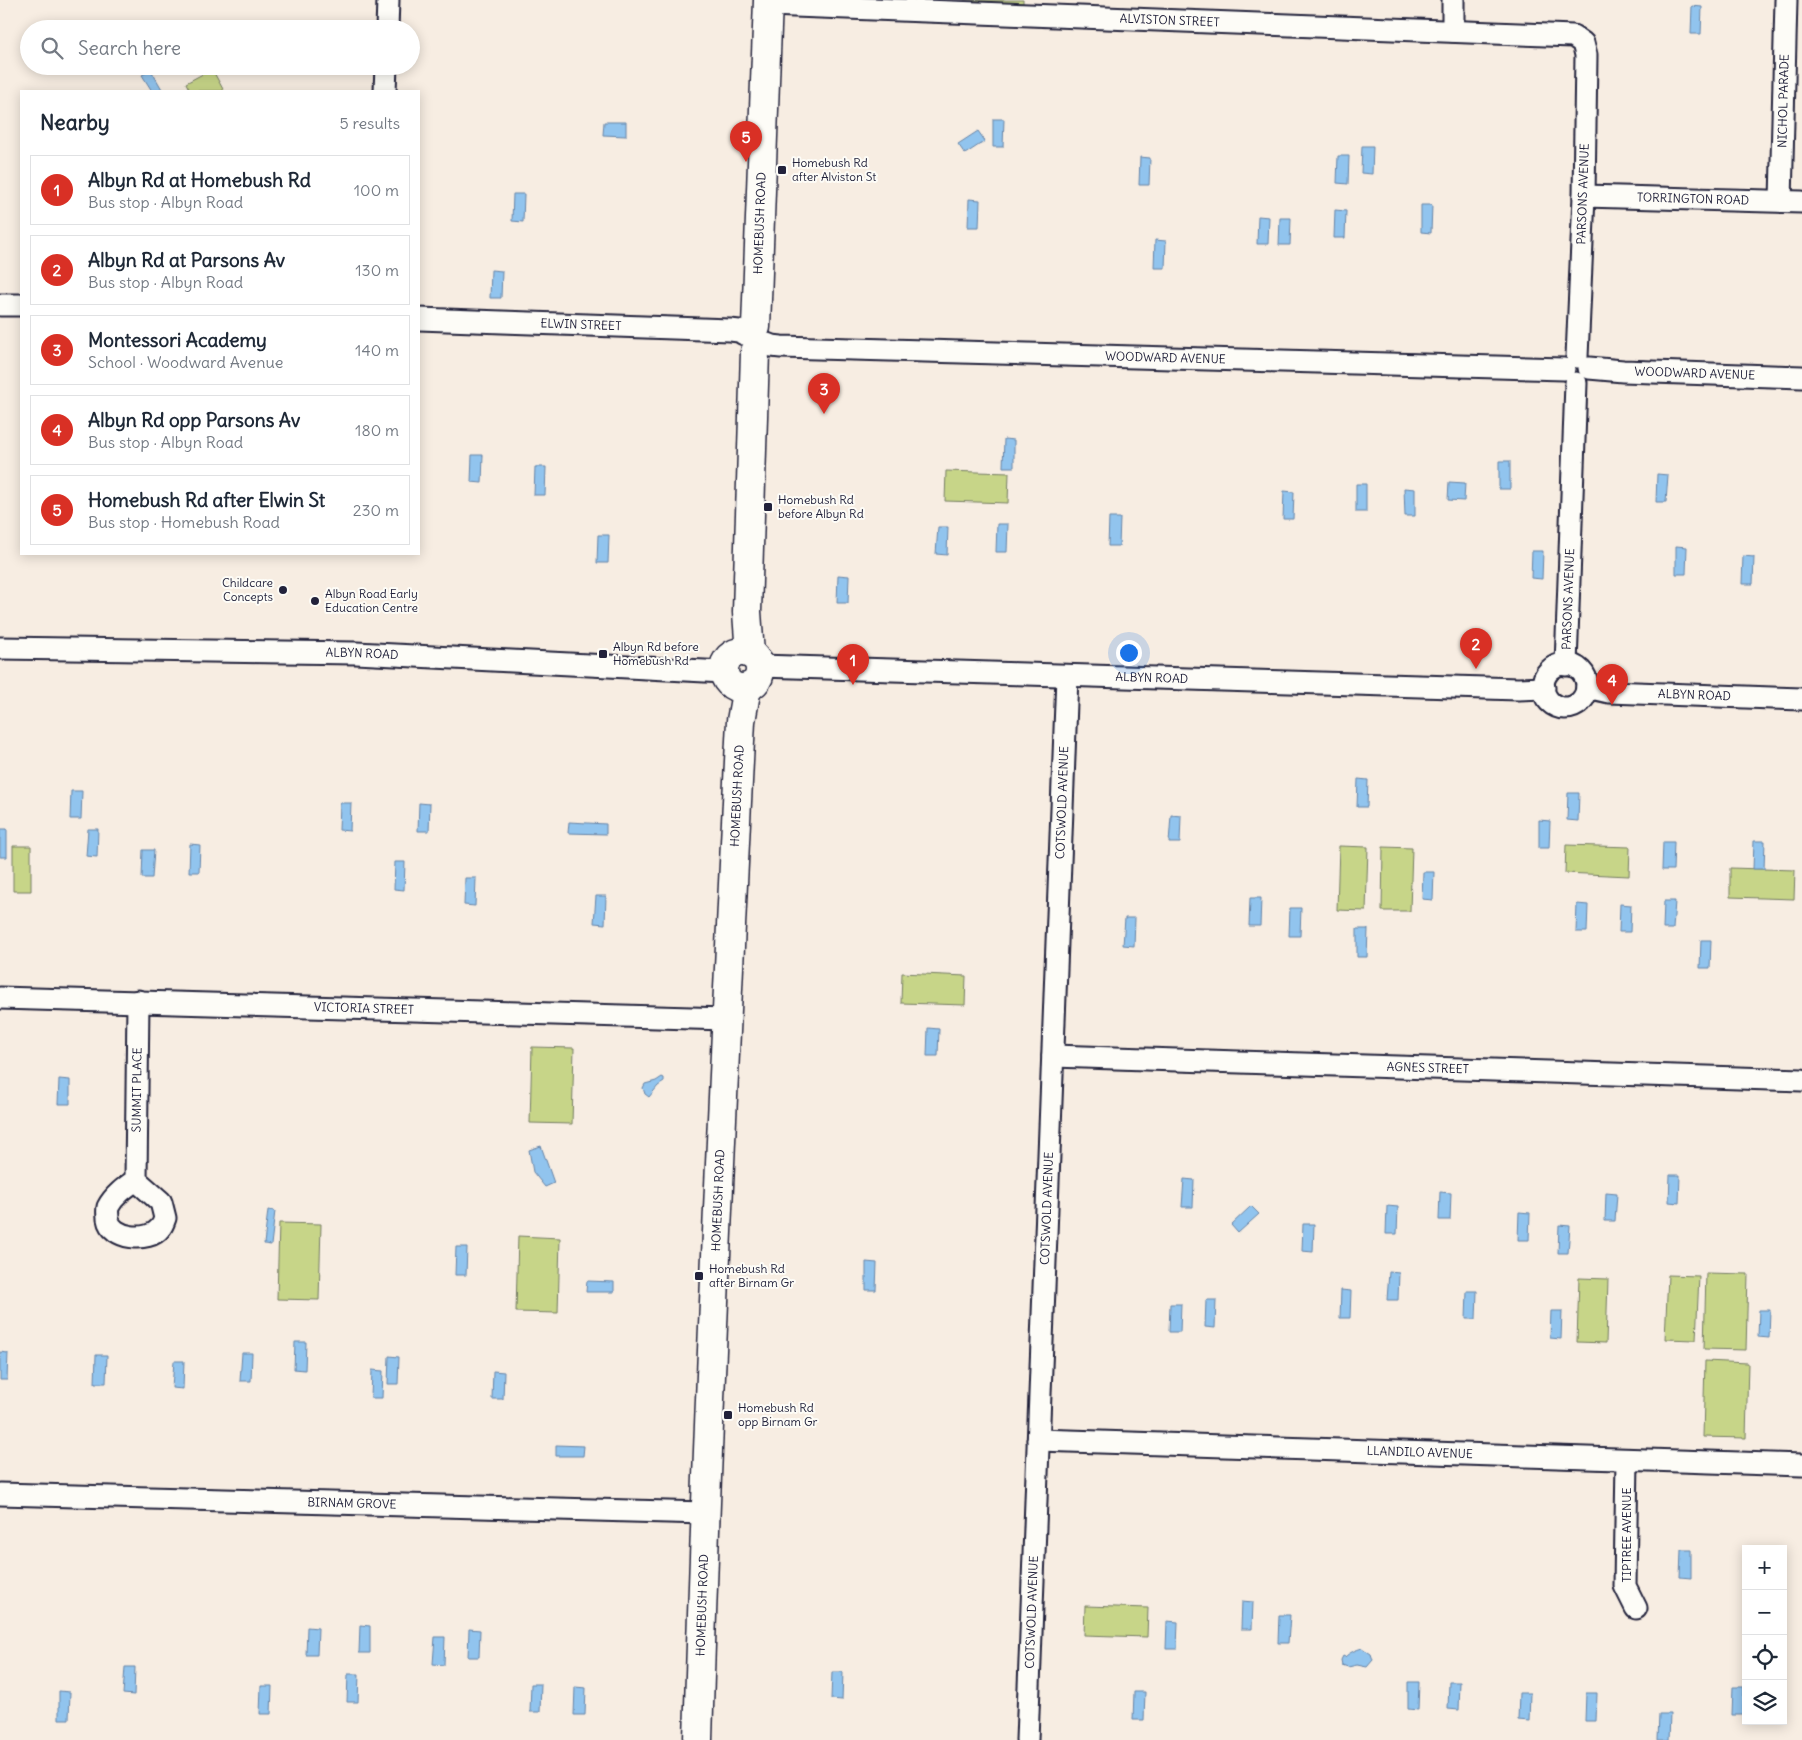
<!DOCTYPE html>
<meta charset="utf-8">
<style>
body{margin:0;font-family:Delius,sans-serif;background:#f2f2f3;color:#1f2937}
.controls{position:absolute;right:15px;bottom:15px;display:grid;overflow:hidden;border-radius:0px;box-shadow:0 2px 12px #0003}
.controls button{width:45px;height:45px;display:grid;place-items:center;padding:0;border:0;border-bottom:1px solid #e0e1e3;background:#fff;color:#1f2937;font:25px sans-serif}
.you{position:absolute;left:1128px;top:652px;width:18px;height:18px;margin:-12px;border:4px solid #fff;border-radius:50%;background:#1a73e8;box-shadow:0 0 0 8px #1a73e833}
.badge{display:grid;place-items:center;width:32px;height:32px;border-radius:50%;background:#d93025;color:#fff;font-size:16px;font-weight:700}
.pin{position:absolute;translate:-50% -41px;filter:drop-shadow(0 1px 2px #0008)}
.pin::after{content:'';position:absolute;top:26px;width:18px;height:15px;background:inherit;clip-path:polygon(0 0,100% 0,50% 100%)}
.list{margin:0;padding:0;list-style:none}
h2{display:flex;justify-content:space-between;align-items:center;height:65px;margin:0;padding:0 20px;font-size:21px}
h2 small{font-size:16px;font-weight:400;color:#747a83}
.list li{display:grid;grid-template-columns:32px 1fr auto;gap:15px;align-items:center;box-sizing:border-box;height:70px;margin:0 10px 10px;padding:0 10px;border:1px solid #e0e1e3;border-radius:0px}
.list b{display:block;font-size:19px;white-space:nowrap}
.list p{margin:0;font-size:16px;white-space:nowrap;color:#747a83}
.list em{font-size:16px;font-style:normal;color:#747a83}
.icon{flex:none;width:28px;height:28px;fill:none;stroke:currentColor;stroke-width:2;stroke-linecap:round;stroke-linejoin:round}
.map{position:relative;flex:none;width:1802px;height:1740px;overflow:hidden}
.search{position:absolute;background:#fff;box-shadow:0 2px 12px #0003;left:20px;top:20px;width:400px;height:55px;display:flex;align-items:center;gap:12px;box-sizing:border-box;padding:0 18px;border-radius:28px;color:#747a83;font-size:19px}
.panel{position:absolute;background:#fff;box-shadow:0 2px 12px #0003;left:20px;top:90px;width:400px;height:465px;border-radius:0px}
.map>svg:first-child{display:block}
.green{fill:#c7d588;stroke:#747c62}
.water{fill:#91c4ee;stroke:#6583a6}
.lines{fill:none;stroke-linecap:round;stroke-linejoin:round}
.street-casing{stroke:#22223b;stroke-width:25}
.secondary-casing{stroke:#22223b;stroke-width:31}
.street{stroke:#fdfcf7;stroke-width:21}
.secondary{stroke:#fdfcf7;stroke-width:28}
.poi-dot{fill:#22223b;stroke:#fdfcf7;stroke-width:2}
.labels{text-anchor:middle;stroke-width:4;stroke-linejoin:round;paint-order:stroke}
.street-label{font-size:12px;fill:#22223b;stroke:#fdfcf7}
.poi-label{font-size:12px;fill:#22223b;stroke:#fdfcf7;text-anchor:start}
</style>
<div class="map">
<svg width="1802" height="1740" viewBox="0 0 1802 1740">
<rect width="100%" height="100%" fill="#f7ede2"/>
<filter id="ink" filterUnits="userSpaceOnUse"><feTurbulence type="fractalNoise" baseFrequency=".02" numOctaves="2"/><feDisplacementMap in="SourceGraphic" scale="10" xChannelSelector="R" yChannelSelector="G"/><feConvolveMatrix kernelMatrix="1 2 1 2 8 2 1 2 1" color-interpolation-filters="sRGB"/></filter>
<g filter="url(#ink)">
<!-- green -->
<path class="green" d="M 964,0 L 1023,0 L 1023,4 L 964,3 Z
M 212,69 L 224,91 L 190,91 L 186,83 Z
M 946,471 L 1009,473 L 1008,503 L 945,501 Z
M 1566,845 L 1630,847 L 1629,876 L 1565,873 Z
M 13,846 L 31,846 L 31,891 L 13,891 Z
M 1339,846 L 1368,847 L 1366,911 L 1337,910 Z
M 1383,847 L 1412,848 L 1410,911 L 1382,911 Z
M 1730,868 L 1795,870 L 1794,899 L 1730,897 Z
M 902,973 L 966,976 L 965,1005 L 901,1003 Z
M 532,1047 L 574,1048 L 572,1124 L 530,1123 Z
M 279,1223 L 321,1224 L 319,1300 L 277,1299 Z
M 518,1236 L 560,1238 L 558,1313 L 516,1312 Z
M 1706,1273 L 1748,1274 L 1746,1350 L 1704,1349 Z
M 1668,1275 L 1699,1276 L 1696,1340 L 1665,1339 Z
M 1579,1278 L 1608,1279 L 1606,1343 L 1577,1342 Z
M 1705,1361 L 1748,1363 L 1746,1438 L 1703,1437 Z
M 1085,1606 L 1148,1608 L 1147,1637 L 1084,1635 Z"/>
<!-- water -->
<path class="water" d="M 1692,6 L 1702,7 L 1701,34 L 1691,34 Z
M 151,70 L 163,91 L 152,91 L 142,75 Z
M 993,119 L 1004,119 L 1003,147 L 993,147 Z
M 604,122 L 626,122 L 626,136 L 603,135 Z
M 978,131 L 985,141 L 965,154 L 958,144 Z
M 1362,146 L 1373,146 L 1372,174 L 1361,173 Z
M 1338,156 L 1349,156 L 1348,184 L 1337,183 Z
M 1140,157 L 1150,158 L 1149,185 L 1139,185 Z
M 513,194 L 524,194 L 523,222 L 512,221 Z
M 969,199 L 980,200 L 979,227 L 968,227 Z
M 1421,205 L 1432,205 L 1431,233 L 1421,232 Z
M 1335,210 L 1346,211 L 1345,238 L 1334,238 Z
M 1258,216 L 1269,217 L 1268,244 L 1257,244 Z
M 1280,218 L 1291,218 L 1290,245 L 1279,245 Z
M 1155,240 L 1166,241 L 1165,268 L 1154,268 Z
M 491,270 L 502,271 L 501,298 L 490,298 Z
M 1004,439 L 1014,440 L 1014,467 L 1003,467 Z
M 472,455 L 483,455 L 482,483 L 471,482 Z
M 1499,461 L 1510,461 L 1510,489 L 1499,489 Z
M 535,467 L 546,467 L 545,495 L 534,495 Z
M 1657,474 L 1668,475 L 1666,502 L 1656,502 Z
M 1449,482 L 1465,483 L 1464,501 L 1448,500 Z
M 1356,484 L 1366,484 L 1366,512 L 1356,512 Z
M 1404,488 L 1415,489 L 1415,516 L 1405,516 Z
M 1284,491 L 1294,492 L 1293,519 L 1283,519 Z
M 1109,518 L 1120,518 L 1119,546 L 1108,546 Z
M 997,524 L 1008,524 L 1007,552 L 996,552 Z
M 938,527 L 948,527 L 947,555 L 936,554 Z
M 598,535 L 609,535 L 608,563 L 597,563 Z
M 1676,546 L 1687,547 L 1686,574 L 1676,574 Z
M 1532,551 L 1543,551 L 1542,579 L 1531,578 Z
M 1743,556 L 1754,557 L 1753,584 L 1742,584 Z
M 838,575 L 849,576 L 848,603 L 837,603 Z
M 1358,779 L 1368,780 L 1367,807 L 1357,807 Z
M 71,791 L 82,791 L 81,819 L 70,819 Z
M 1568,793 L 1579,793 L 1578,821 L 1567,820 Z
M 340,803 L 351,803 L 350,831 L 339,830 Z
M 419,803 L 430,804 L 429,831 L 418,831 Z
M 1171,815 L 1181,816 L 1180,843 L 1169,843 Z
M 1539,820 L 1550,821 L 1549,848 L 1539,848 Z
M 569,822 L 606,824 L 606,834 L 568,833 Z
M 0,829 L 7,829 L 7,857 L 0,857 Z
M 88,829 L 98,829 L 97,857 L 86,856 Z
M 1754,841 L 1765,841 L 1764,869 L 1753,869 Z
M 1663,842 L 1674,842 L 1673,870 L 1662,870 Z
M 190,844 L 200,845 L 199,872 L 189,872 Z
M 143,850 L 154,850 L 152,878 L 142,878 Z
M 395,862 L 405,862 L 404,890 L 394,889 Z
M 1423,872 L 1434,872 L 1433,900 L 1422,899 Z
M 465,878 L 476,878 L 475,906 L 464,905 Z
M 596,896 L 606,896 L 605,924 L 594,923 Z
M 1250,898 L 1261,898 L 1260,926 L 1249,926 Z
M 1664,901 L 1675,901 L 1673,929 L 1663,929 Z
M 1577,904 L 1588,905 L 1587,932 L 1576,932 Z
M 1620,904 L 1631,905 L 1630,932 L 1619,932 Z
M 1290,908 L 1301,908 L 1300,936 L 1289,936 Z
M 1125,918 L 1135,918 L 1134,946 L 1123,945 Z
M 1357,929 L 1368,929 L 1367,957 L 1357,957 Z
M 1701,940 L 1711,940 L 1710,968 L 1700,968 Z
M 928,1028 L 939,1029 L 938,1056 L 927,1056 Z
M 662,1077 L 664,1078 L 664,1082 L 658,1086 L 649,1097 L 645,1094 L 643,1088 L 645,1084 L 656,1081 Z
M 59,1079 L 70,1080 L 70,1104 L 58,1104 Z
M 541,1146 L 554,1183 L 545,1187 L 533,1172 L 529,1150 Z
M 1670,1175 L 1680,1175 L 1679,1203 L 1669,1202 Z
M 1184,1179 L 1194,1180 L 1193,1207 L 1182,1207 Z
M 1440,1192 L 1451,1193 L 1450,1220 L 1439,1220 Z
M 1606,1193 L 1617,1194 L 1615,1221 L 1605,1221 Z
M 1251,1206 L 1259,1214 L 1238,1233 L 1231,1225 Z
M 1387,1206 L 1398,1207 L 1397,1234 L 1386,1234 Z
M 268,1210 L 275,1211 L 271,1245 L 264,1244 Z
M 1519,1212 L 1530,1213 L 1529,1240 L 1518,1240 Z
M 1303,1224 L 1314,1224 L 1313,1252 L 1302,1251 Z
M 1559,1225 L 1570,1226 L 1568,1253 L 1558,1253 Z
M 456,1247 L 467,1247 L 466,1275 L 455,1275 Z
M 866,1262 L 877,1263 L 876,1290 L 866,1290 Z
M 1389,1272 L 1399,1273 L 1398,1300 L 1387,1300 Z
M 587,1281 L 614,1282 L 614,1292 L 586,1292 Z
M 1341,1290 L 1351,1291 L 1350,1318 L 1340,1318 Z
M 1467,1291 L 1477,1291 L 1476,1319 L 1466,1319 Z
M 1206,1300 L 1216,1300 L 1215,1328 L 1205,1327 Z
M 1170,1304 L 1181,1304 L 1180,1332 L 1169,1332 Z
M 1759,1310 L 1770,1310 L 1769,1338 L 1758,1337 Z
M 1551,1311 L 1562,1311 L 1561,1339 L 1550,1338 Z
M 295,1342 L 306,1342 L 305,1370 L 294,1369 Z
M 0,1352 L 8,1353 L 7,1380 L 0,1380 Z
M 242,1353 L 252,1353 L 251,1381 L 240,1381 Z
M 96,1355 L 107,1355 L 106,1383 L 95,1383 Z
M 389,1356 L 399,1357 L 398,1384 L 388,1384 Z
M 174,1361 L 184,1361 L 183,1389 L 172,1388 Z
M 372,1370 L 383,1371 L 382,1398 L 371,1398 Z
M 493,1371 L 504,1372 L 503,1399 L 492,1399 Z
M 556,1445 L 584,1446 L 583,1456 L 556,1456 Z
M 1681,1550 L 1691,1550 L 1691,1578 L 1680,1577 Z
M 1242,1601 L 1253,1602 L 1252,1629 L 1241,1629 Z
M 1279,1615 L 1290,1615 L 1288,1643 L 1278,1643 Z
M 1167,1621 L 1178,1622 L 1177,1649 L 1166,1649 Z
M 360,1625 L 370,1626 L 370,1653 L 359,1653 Z
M 307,1627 L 318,1628 L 317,1655 L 306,1655 Z
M 469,1629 L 480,1630 L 479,1657 L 468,1657 Z
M 435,1637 L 445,1637 L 444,1665 L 433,1664 Z
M 1362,1648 L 1371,1654 L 1373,1660 L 1367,1667 L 1357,1665 L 1348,1667 L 1342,1665 L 1341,1660 L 1343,1656 L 1345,1657 C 1350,1652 1356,1650 1362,1648 Z
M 125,1667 L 135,1667 L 134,1695 L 123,1694 Z
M 832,1672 L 843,1672 L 842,1700 L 831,1699 Z
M 348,1674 L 359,1674 L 358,1702 L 347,1702 Z
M 1408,1682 L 1419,1682 L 1418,1710 L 1408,1709 Z
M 1449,1682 L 1460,1682 L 1459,1710 L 1448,1709 Z
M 531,1684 L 541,1684 L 540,1712 L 530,1712 Z
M 261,1686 L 272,1686 L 271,1714 L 260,1714 Z
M 575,1687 L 586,1688 L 585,1715 L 574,1715 Z
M 1733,1687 L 1744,1687 L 1743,1715 L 1732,1715 Z
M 59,1691 L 70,1692 L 69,1719 L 59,1719 Z
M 1134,1692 L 1145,1692 L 1144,1720 L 1133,1720 Z
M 1519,1693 L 1530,1693 L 1529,1721 L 1518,1720 Z
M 1586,1693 L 1597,1693 L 1596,1721 L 1585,1721 Z
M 1659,1714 L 1670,1714 L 1669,1740 L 1658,1740 Z"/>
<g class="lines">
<defs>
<g id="street">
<path id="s1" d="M 768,5 L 1573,36 L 1583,43 L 1586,55 L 1584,196 L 1577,357"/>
<path d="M 387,29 L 388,0"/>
<path d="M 1453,31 L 1453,0"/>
<path d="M 385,91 L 386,66"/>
<path id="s2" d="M 1584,196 L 1802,202"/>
<path id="s3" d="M 1781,201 L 1786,0"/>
<path d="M 0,305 L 21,305"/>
<path id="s4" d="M 419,319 L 730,330 L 739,331 L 744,334"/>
<path id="s5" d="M 767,344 L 772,346 L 781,347 L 1564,369"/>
<path id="s6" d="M 1589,368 L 1623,371 L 1802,377"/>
<path id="s7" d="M 0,648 L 356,653 L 724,672"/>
<circle cx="1565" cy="686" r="22"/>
<path id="s8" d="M 1566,665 L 1576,383"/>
<path id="s9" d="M 760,666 L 1518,689 L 1544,688"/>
<path id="s10" d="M 1587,687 L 1609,692 L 1802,699"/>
<path id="s11" d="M 0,998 L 726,1019"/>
<path id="s12" d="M 1053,1056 L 1802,1080"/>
<path id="s13" d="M 136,1180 C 126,1187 114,1195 108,1207 C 107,1211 108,1215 108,1219 C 111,1239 149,1243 160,1228 C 162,1226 164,1221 165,1218 L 161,1202 L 136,1180 L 138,1001"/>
<path id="s14" d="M 1038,1440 L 1802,1465"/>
<path d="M 1627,1460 L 1625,1586 L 1636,1608"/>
<path id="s15" d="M 0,1494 L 705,1513"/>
<path id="s16" d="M 1027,1740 L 1067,676"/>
</g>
<g id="secondary">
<path id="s17" d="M 756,327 L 768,0"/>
<circle cx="742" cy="670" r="18"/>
<path d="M 750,654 L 747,612 L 755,352"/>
<path id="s18" d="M 698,1740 C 708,1400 724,1061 741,721 L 747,687"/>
</g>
</defs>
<!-- street casing -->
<use href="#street" class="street-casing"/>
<!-- secondary casing -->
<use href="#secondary" class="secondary-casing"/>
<!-- street -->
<use href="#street" class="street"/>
<!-- secondary -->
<use href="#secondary" class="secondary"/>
</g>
</g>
<!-- markers -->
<g class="poi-dot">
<rect x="777" y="165" width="10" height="10" rx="2.5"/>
<rect x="763" y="502" width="10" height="10" rx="2.5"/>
<circle cx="283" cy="590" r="5"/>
<circle cx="315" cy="601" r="5"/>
<rect x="598" y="649" width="10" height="10" rx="2.5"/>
<rect x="694" y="1271" width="10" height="10" rx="2.5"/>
<rect x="723" y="1410" width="10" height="10" rx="2.5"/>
</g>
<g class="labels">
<!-- street labels -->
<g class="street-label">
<text dy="4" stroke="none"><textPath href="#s1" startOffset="402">ALVISTON STREET</textPath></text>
<text dy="4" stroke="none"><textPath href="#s3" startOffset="100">NICHOL PARADE</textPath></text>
<text transform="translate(1583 194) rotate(-88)" y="4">PARSONS AVENUE</text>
<text dy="4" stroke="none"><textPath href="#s2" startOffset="109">TORRINGTON ROAD</textPath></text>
<text dy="4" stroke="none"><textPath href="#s17" startOffset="104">HOMEBUSH ROAD</textPath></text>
<text dy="4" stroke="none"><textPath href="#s4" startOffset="162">ELWIN STREET</textPath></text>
<text dy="4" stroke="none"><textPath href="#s5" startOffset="399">WOODWARD AVENUE</textPath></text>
<text dy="4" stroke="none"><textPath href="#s6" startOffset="106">WOODWARD AVENUE</textPath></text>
<text dy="4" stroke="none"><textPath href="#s8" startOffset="66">PARSONS AVENUE</textPath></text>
<text dy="4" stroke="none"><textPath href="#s7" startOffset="362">ALBYN ROAD</textPath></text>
<text dy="4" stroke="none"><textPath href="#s9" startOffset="392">ALBYN ROAD</textPath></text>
<text dy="4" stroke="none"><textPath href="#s10" startOffset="108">ALBYN ROAD</textPath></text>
<text dy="4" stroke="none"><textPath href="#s18" startOffset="945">HOMEBUSH ROAD</textPath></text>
<text dy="4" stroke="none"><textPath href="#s16" startOffset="938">COTSWOLD AVENUE</textPath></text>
<text dy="4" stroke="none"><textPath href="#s11" startOffset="364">VICTORIA STREET</textPath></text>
<text dy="4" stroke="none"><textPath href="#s12" startOffset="375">AGNES STREET</textPath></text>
<text dy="4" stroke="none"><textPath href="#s13" startOffset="265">SUMMIT PLACE</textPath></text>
<text dy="4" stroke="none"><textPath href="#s18" startOffset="540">HOMEBUSH ROAD</textPath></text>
<text dy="4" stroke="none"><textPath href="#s16" startOffset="532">COTSWOLD AVENUE</textPath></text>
<text dy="4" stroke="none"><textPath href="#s14" startOffset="382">LLANDILO AVENUE</textPath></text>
<text dy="4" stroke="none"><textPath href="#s15" startOffset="352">BIRNAM GROVE</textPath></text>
<text transform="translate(1627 1535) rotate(-90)" y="4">TIPTREE AVENUE</text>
<text dy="4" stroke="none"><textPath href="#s18" startOffset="135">HOMEBUSH ROAD</textPath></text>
<text dy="4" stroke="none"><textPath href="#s16" startOffset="128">COTSWOLD AVENUE</textPath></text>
</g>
<!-- poi labels -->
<g class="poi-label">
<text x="792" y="167">Homebush Rd<tspan x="792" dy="14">after Alviston St</tspan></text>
<text x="778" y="504">Homebush Rd<tspan x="778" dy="14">before Albyn Rd</tspan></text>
<text x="273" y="587" text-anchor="end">Childcare<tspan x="273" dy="14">Concepts</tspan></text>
<text x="325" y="598">Albyn Road Early<tspan x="325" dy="14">Education Centre</tspan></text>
<text x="613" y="651">Albyn Rd before<tspan x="613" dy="14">Homebush Rd</tspan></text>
<text x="709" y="1273">Homebush Rd<tspan x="709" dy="14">after Birnam Gr</tspan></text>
<text x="738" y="1412">Homebush Rd<tspan x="738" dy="14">opp Birnam Gr</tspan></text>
</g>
</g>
</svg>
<div class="controls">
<button>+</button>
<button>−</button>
<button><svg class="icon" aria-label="locate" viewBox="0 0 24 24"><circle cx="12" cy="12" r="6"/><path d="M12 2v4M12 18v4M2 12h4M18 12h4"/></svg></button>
<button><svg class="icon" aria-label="layers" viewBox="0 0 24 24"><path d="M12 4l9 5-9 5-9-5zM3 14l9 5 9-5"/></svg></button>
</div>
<div class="you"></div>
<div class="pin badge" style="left:853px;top:685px">1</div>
<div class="pin badge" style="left:1476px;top:669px">2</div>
<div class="pin badge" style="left:824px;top:414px">3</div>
<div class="pin badge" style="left:1612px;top:705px">4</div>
<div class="pin badge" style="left:746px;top:162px">5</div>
<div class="search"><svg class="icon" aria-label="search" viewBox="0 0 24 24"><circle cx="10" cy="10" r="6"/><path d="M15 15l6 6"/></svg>Search here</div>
<section class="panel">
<h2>Nearby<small>5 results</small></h2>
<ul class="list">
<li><span class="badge">1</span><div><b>Albyn Rd at Homebush Rd</b><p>Bus stop · Albyn Road</p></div><em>100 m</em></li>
<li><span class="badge">2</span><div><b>Albyn Rd at Parsons Av</b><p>Bus stop · Albyn Road</p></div><em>130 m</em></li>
<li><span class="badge">3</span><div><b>Montessori Academy</b><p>School · Woodward Avenue</p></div><em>140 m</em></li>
<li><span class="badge">4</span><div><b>Albyn Rd opp Parsons Av</b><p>Bus stop · Albyn Road</p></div><em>180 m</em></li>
<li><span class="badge">5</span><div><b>Homebush Rd after Elwin St</b><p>Bus stop · Homebush Road</p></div><em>230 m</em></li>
</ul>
</section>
</div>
